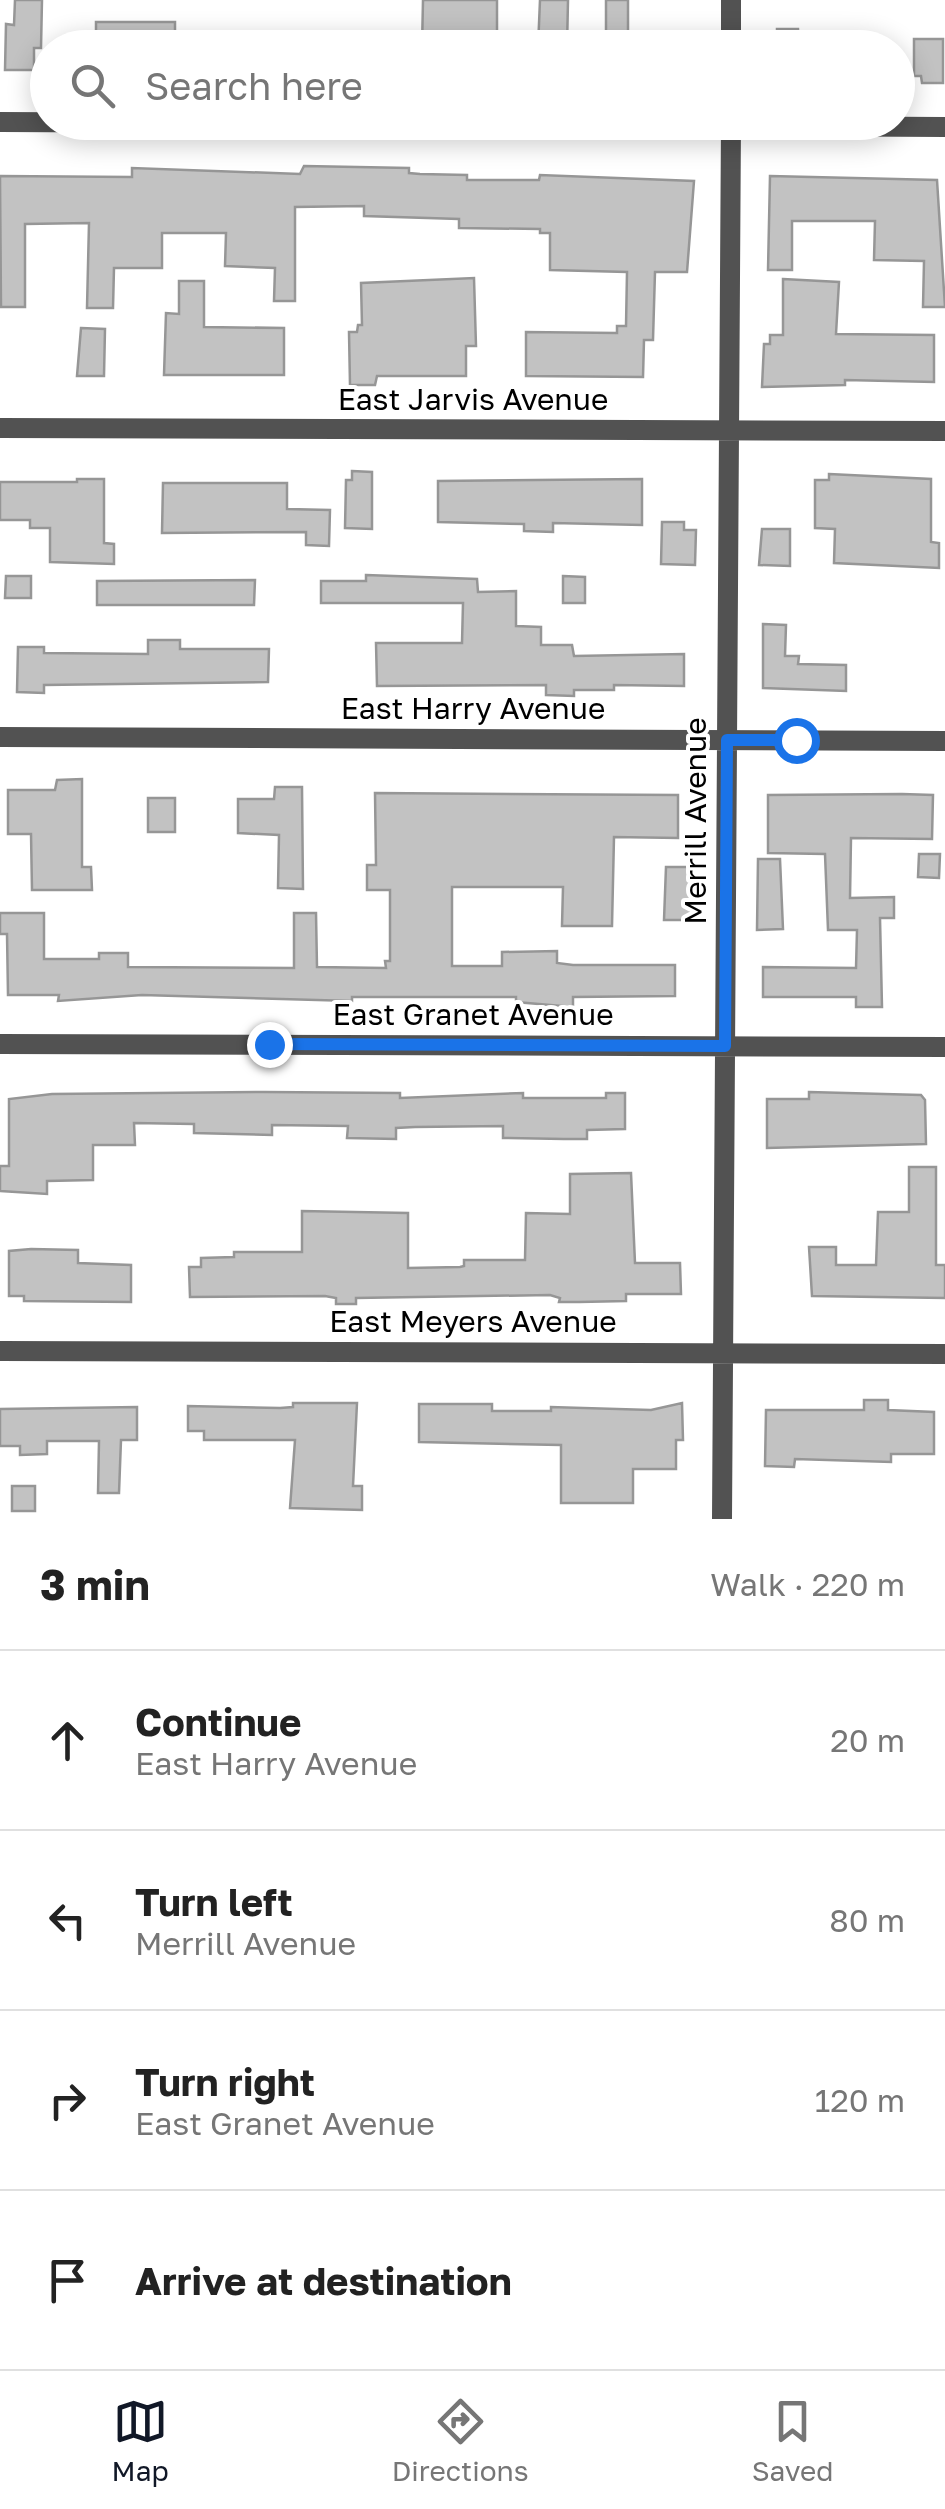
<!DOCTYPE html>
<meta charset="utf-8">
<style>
body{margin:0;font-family:"Golos Text",sans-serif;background:#f6f6f6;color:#222}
.stop{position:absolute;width:30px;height:30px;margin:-22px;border:8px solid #1a73e8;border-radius:50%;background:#fff}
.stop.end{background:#1a73e8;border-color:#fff;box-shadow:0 2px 10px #0008}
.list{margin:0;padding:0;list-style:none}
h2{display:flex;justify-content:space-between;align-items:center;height:130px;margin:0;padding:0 40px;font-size:42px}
h2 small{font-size:32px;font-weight:400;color:#767676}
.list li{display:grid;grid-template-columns:65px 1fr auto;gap:30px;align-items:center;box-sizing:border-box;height:180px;padding:0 40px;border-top:2px solid #e0e0e0}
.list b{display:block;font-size:38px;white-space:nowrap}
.list p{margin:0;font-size:32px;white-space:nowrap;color:#767676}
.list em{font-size:32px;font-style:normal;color:#767676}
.icon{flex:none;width:55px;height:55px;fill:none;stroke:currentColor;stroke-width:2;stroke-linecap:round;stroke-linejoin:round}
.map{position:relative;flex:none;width:945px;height:1519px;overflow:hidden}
.search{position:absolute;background:#fff;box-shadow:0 5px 25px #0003;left:30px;right:30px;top:30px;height:110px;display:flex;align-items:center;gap:25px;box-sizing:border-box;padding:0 35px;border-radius:55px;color:#767676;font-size:38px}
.sheet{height:850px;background:#fff}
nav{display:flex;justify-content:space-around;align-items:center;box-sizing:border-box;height:140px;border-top:2px solid #e0e0e0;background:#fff;font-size:28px;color:#767676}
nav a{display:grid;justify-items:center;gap:5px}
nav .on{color:#111827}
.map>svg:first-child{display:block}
.building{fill:#c2c2c2;stroke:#969696;stroke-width:2.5}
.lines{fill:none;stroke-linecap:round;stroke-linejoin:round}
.minor{stroke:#525252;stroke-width:20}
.route{stroke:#1a73e8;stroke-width:12}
.labels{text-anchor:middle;stroke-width:8;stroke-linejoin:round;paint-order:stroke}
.street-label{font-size:30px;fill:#000;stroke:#fff}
</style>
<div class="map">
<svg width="945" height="1519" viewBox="0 0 945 1519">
<rect width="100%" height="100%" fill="#fff"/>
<!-- building -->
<path class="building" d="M 15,0 L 42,0 L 41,48 L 34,48 L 34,70 L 5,70 L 6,24 L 14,25 Z
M 423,0 L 497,0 L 497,48 L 422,48 Z
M 540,0 L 568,0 L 567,48 L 538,48 Z
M 606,0 L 628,0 L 628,48 L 606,48 Z
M 96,22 L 175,22 L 175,48 L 96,48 Z
M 777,29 L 798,29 L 799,48 L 777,48 Z
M 914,39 L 943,39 L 943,83 L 922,83 L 921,76 L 914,76 Z
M 304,166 L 409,168 L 409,173 L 420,174 L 467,175 L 467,180 L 539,180 L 540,175 L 694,181 L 687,272 L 655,272 L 653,340 L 644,340 L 643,377 L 526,376 L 526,332 L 617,333 L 617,326 L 626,326 L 627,272 L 550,270 L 550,233 L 540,233 L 540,229 L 459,228 L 459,219 L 364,216 L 364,206 L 295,207 L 295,301 L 274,301 L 275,268 L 225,266 L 226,233 L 162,233 L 162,268 L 114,268 L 113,308 L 87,308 L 89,223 L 25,224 L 25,307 L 1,307 L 0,176 L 132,177 L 132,168 L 300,174 Z
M 770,176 L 937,180 L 945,307 L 923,307 L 924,261 L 874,260 L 875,221 L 792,221 L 792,270 L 768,270 Z
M 474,278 L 476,346 L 466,346 L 466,376 L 377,376 L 375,385 L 350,385 L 349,332 L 357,332 L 358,325 L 362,325 L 361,283 Z
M 783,279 L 839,282 L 836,334 L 934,335 L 934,382 L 845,380 L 845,385 L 762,387 L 764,344 L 770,344 L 770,335 L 783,335 Z
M 179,281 L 204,281 L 204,327 L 284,328 L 284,375 L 164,375 L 166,313 L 179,314 Z
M 81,328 L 105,329 L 104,376 L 77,376 Z
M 352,471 L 372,472 L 372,529 L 345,528 L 346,480 L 352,480 Z
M 829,474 L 931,479 L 931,542 L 939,543 L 939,568 L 834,563 L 835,529 L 815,528 L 815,480 L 829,480 Z
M 77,479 L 104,479 L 104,543 L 114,544 L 114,564 L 50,562 L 50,528 L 30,528 L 30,520 L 0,520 L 0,482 L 77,482 Z
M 642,479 L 642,525 L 553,523 L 553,532 L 524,531 L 524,524 L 438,522 L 438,481 Z
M 163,483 L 287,483 L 287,509 L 330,510 L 329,546 L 306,545 L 306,532 L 162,533 Z
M 662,522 L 684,522 L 684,530 L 696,530 L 695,565 L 661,564 Z
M 762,529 L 790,529 L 790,566 L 759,565 Z
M 366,575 L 477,579 L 478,592 L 516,591 L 516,626 L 541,627 L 541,645 L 572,645 L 574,656 L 684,654 L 684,686 L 614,685 L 614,690 L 574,690 L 574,696 L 546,695 L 546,685 L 377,686 L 376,643 L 462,643 L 463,603 L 321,603 L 321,581 L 366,581 Z
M 6,576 L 31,576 L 31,598 L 5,598 Z
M 563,576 L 585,577 L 585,603 L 563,603 Z
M 255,580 L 254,605 L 97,605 L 97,581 Z
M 763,624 L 786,625 L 785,656 L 799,656 L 798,664 L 846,665 L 846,691 L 763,688 Z
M 148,640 L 180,640 L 180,649 L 269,649 L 268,682 L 44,685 L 44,693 L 17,692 L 18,647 L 44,647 L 44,653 L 148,654 Z
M 82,779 L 82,867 L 91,867 L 92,890 L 32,890 L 31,834 L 8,834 L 8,790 L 55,790 L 57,780 Z
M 275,787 L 302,787 L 303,889 L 278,888 L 279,835 L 238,833 L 238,799 L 274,799 Z
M 375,793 L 678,795 L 678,838 L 614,837 L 612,926 L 562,926 L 563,887 L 452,887 L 452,966 L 502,966 L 502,952 L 557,951 L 557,963 L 573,965 L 675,965 L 675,996 L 573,997 L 573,1007 L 516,1002 L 516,997 L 352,997 L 352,1001 L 142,995 L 58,1001 L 59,995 L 8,995 L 7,934 L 0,934 L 0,913 L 44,913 L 44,959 L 99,959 L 99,953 L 128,953 L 128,967 L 294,968 L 294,913 L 316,913 L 317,967 L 386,968 L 385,961 L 390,961 L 390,890 L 367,890 L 367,865 L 376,865 Z
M 902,794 L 933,795 L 932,839 L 851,838 L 850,898 L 894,897 L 894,918 L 880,918 L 882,1007 L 856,1007 L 856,997 L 763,997 L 763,967 L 856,968 L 857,930 L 828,930 L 825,854 L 768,853 L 768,795 Z
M 148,798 L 175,798 L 175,832 L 148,832 Z
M 919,854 L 940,854 L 939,878 L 918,877 Z
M 758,859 L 780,859 L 783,929 L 757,930 Z
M 666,867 L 694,867 L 690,920 L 664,920 Z
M 264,1092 L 400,1093 L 400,1098 L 523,1093 L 523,1098 L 606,1098 L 606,1093 L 625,1093 L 625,1129 L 587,1130 L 587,1139 L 564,1139 L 503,1138 L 503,1126 L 415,1127 L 396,1128 L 396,1139 L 347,1138 L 348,1126 L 272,1125 L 272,1135 L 194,1133 L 194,1124 L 134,1123 L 135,1145 L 93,1145 L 93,1180 L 47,1181 L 47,1194 L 0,1191 L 0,1166 L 9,1166 L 9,1099 L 52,1094 Z
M 809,1092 L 921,1095 L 925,1100 L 926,1144 L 767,1148 L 767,1099 L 809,1099 Z
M 909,1167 L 936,1167 L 936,1265 L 945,1265 L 945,1298 L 812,1296 L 809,1247 L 836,1247 L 836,1265 L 876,1265 L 878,1212 L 909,1212 Z
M 631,1173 L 635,1263 L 680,1263 L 681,1294 L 626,1294 L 626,1301 L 579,1302 L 559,1302 L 560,1298 L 550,1295 L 356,1298 L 356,1304 L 336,1304 L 336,1298 L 325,1296 L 190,1297 L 189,1267 L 201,1267 L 201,1258 L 234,1257 L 234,1252 L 302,1252 L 302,1211 L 408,1213 L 408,1268 L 460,1267 L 464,1266 L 464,1260 L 525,1260 L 526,1213 L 570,1214 L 570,1174 Z
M 31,1249 L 78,1250 L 78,1263 L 131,1265 L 131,1302 L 24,1301 L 24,1296 L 9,1296 L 9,1251 Z
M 864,1400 L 888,1400 L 888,1410 L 934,1412 L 934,1454 L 891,1454 L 891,1462 L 795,1459 L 794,1467 L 765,1466 L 766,1410 L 864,1410 Z
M 293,1403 L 357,1403 L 353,1486 L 362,1486 L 362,1510 L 290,1508 L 295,1440 L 204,1440 L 204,1431 L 188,1431 L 188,1406 L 280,1408 L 293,1407 Z
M 682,1403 L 683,1440 L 676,1440 L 676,1469 L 633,1469 L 633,1503 L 561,1503 L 561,1445 L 419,1442 L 419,1404 L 492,1404 L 492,1411 L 551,1411 L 551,1407 L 651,1410 Z
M 137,1407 L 137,1440 L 121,1440 L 119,1493 L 98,1493 L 99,1441 L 47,1441 L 47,1454 L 20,1455 L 20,1446 L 0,1446 L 0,1409 Z
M 12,1486 L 35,1486 L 35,1511 L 12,1511 Z"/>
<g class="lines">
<!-- minor -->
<path class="minor" d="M 731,48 L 731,0
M 0,122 L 945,127
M 0,428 L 945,431
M 0,737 L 945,741
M 0,1044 L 945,1047
M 0,1351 L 945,1354
M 722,1519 L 731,122"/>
</g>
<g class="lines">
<!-- route -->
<path class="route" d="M 269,1044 L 725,1046 L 727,740 L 796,740"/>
</g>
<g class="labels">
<!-- street labels -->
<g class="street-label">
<text x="473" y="410">East Jarvis Avenue</text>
<text x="473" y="719">East Harry Avenue</text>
<text transform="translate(696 821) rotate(-90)" y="10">Merrill Avenue</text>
<text x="473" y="1025">East Granet Avenue</text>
<text x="473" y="1332">East Meyers Avenue</text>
</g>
</g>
</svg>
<div class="stop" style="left:796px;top:740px"></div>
<div class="stop end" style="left:269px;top:1044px"></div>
<div class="search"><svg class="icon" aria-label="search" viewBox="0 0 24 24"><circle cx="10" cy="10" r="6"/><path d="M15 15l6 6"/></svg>Search here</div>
</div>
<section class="sheet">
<h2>3 min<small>Walk · 220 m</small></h2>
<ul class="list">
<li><svg class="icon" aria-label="ahead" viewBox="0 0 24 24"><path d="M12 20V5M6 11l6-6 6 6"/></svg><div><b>Continue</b><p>East Harry Avenue</p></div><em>20 m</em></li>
<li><svg class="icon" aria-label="left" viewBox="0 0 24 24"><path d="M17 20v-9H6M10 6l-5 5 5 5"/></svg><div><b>Turn left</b><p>Merrill Avenue</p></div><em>80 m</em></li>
<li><svg class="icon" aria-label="right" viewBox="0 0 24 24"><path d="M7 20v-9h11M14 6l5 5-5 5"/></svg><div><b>Turn right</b><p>East Granet Avenue</p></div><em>120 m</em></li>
<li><svg class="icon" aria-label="arrive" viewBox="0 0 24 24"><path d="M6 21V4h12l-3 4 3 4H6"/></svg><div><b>Arrive at destination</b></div></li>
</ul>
</section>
<nav>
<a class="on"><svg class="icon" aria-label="map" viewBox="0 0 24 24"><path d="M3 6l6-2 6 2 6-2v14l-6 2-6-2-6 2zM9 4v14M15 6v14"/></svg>Map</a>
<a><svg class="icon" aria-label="directions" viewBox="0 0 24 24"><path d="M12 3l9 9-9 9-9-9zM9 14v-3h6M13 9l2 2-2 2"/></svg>Directions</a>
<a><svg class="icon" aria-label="saved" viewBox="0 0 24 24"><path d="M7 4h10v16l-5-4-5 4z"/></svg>Saved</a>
</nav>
